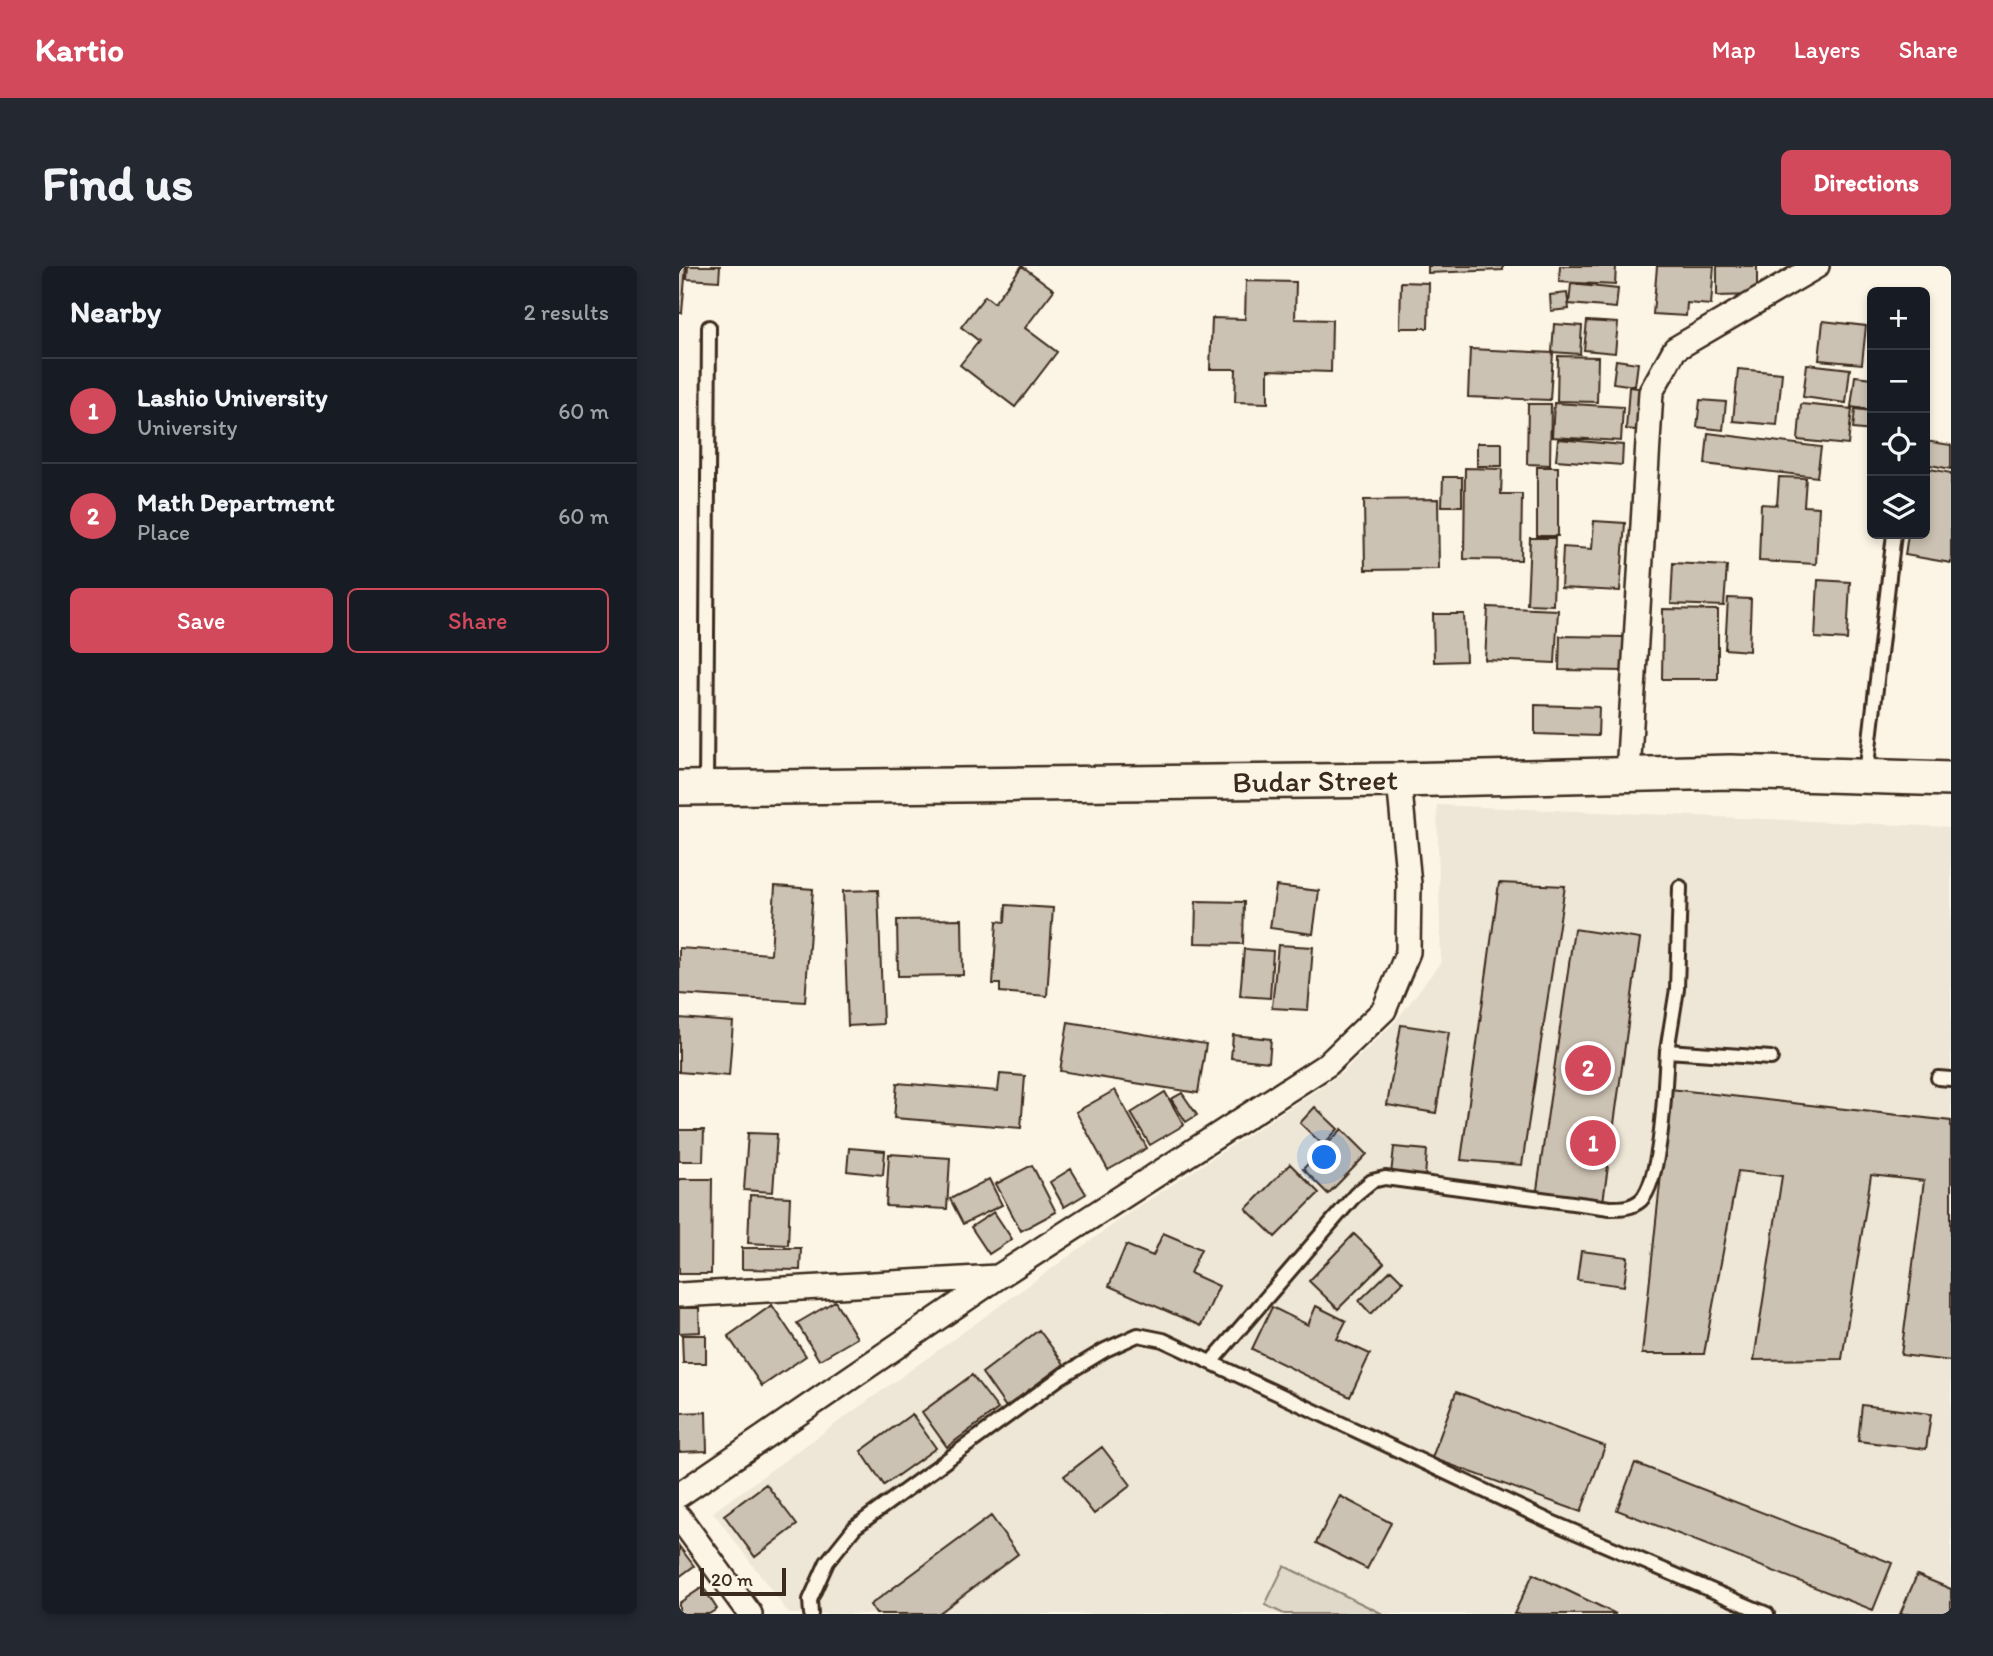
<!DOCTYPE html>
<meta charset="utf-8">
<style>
body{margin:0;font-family:Itim,sans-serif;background:#242831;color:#f1f3f6}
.controls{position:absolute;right:21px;top:21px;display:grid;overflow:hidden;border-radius:10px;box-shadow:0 4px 10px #0003}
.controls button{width:63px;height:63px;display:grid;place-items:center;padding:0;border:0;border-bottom:2px solid #363941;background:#171b24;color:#f1f3f6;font:35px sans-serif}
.scale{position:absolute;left:21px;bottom:18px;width:86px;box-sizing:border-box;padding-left:7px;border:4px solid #3b2a1e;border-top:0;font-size:19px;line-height:24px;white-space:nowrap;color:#3b2a1e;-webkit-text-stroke:5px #fcf5e5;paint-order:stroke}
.you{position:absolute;left:646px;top:892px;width:24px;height:24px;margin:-18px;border:5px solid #fff;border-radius:50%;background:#1a73e8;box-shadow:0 0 0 10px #1a73e833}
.badge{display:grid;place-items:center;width:46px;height:46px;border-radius:50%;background:#d1495b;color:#fff;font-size:23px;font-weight:700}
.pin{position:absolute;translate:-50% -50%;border:4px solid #fff;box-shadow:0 2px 7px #0006}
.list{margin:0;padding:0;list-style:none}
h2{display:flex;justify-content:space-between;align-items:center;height:91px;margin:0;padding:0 28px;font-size:30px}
h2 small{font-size:23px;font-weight:400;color:#9ea1a6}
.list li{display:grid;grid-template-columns:46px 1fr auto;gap:21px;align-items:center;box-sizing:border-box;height:105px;padding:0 28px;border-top:2px solid #363941}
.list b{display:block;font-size:26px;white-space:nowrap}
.list p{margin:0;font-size:23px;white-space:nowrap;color:#9ea1a6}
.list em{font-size:23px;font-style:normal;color:#9ea1a6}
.actions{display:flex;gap:14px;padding:21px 28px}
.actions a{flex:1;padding:16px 0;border:2px solid #d1495b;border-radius:10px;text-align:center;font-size:24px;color:#d1495b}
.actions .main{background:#d1495b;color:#fff}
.icon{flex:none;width:38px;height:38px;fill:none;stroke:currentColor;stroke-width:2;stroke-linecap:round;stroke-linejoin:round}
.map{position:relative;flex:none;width:1272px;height:1348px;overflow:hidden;border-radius:10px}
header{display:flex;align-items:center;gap:42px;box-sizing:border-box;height:98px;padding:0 35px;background:#d1495b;color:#fff}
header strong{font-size:33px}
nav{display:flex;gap:38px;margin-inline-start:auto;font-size:24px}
.intro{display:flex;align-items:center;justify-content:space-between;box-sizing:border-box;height:168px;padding:0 42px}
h1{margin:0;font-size:49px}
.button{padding:18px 32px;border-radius:10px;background:#d1495b;color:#fff;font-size:24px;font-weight:700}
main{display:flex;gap:42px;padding:0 42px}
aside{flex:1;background:#171b24;border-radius:10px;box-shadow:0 4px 10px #0003}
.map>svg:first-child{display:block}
.built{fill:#eee6d6}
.green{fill:#e0d8c8;stroke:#8e8173;stroke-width:2}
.building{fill:#ccc2b3;stroke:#3b2a1e;stroke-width:2}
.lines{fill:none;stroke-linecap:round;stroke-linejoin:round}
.service-casing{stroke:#3b2a1e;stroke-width:18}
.minor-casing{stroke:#3b2a1e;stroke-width:28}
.secondary-casing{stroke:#3b2a1e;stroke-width:38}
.service{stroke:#fcf5e5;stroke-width:12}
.minor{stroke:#fcf5e5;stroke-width:23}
.secondary{stroke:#fcf5e5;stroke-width:33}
.labels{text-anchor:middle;stroke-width:5;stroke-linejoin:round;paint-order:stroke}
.street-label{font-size:30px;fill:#3b2a1e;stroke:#fcf5e5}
</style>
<header>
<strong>Kartio</strong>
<nav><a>Map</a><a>Layers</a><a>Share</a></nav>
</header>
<div class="intro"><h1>Find us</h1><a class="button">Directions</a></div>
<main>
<aside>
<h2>Nearby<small>2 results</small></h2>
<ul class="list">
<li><span class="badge">1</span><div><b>Lashio University</b><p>University</p></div><em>60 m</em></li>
<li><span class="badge">2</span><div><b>Math Department</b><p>Place</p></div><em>60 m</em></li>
</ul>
<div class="actions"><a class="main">Save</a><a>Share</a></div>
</aside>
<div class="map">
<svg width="1272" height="1348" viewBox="0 0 1272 1348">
<rect width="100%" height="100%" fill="#fcf5e5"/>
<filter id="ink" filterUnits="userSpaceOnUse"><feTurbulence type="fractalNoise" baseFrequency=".0143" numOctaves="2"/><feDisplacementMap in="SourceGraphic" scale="14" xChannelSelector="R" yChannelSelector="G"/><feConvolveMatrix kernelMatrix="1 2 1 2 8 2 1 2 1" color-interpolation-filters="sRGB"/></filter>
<g filter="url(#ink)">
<!-- built -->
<path class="built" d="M 758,539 L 1272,561 L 1272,1348 L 110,1348 L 34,1246 L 450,947 L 662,808 L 716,756 L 762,696 Z"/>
<!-- green -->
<path class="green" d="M 605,1300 L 704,1348 L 605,1348 L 586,1339 Z"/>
<!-- building -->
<path class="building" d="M 0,0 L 7,0 L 3,47 L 0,47 Z
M 9,0 L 41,0 L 40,15 L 8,13 Z
M 343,0 L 375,24 L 346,62 L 378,86 L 336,141 L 281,99 L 300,75 L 282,61 L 306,30 L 315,37 Z
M 749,0 L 824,0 L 824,4 L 749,7 Z
M 881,0 L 937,0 L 936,19 L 880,16 Z
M 978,0 L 1035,0 L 1032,39 L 1008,37 L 1007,50 L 974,48 Z
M 1038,0 L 1078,0 L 1078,29 L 1038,30 Z
M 567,15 L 617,16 L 616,53 L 653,54 L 652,106 L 589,104 L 589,137 L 556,136 L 557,103 L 531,103 L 533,52 L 566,53 Z
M 722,16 L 750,17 L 749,62 L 721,62 Z
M 892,18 L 939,23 L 937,42 L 890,38 Z
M 888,27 L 890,43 L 872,45 L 871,29 Z
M 908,55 L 939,57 L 936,87 L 905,84 Z
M 1144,55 L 1187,60 L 1183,98 L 1140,94 Z
M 875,58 L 903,60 L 901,88 L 873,86 Z
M 791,83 L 874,87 L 871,134 L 789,131 Z
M 879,90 L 919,91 L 918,136 L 878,135 Z
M 937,94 L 959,97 L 956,120 L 934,117 Z
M 1128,98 L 1171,103 L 1167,137 L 1124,131 Z
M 1059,103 L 1103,107 L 1098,159 L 1054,155 Z
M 1176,110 L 1193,112 L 1193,144 L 1172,141 Z
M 950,121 L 969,123 L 966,165 L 947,163 Z
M 1021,134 L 1047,136 L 1044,164 L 1018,161 Z
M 875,137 L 944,141 L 942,175 L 873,171 Z
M 849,138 L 872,138 L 871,199 L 848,198 Z
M 1122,138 L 1173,143 L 1169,179 L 1119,174 Z
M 1176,143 L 1193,145 L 1193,165 L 1174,163 Z
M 1029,167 L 1142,181 L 1138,211 L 1026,198 Z
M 879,173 L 944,179 L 943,199 L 877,194 Z
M 1246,175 L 1272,179 L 1272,203 L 1246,198 Z
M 798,177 L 823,177 L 823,200 L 798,200 Z
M 858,201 L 879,201 L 879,270 L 858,270 Z
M 786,202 L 823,203 L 822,228 L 843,228 L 842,294 L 785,293 Z
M 1246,202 L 1272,207 L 1272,297 L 1226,289 L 1229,268 L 1246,268 Z
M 764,211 L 783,211 L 783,240 L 763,240 Z
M 1100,211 L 1127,212 L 1125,240 L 1140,241 L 1137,298 L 1080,295 L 1082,238 L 1098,239 Z
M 759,233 L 760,303 L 686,304 L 685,234 Z
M 915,255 L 946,257 L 941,325 L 882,322 L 884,281 L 913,283 Z
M 851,272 L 876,272 L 874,339 L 848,338 Z
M 994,297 L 1048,300 L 1045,340 L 992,338 Z
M 1139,314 L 1171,316 L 1168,374 L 1136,372 Z
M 1049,332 L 1072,333 L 1070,385 L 1046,383 Z
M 809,341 L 879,344 L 876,397 L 806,394 Z
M 984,343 L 1039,344 L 1039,413 L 983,413 Z
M 754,348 L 785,348 L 787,395 L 755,396 Z
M 881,370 L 946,371 L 946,405 L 880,404 Z
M 856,439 L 920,441 L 919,470 L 856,468 Z
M 820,617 L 886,620 L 843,899 L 782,894 Z
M 96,620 L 134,623 L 126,736 L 0,728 L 0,682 L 92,688 Z
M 597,620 L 640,625 L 634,668 L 591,662 Z
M 199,624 L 204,758 L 169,760 L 164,625 Z
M 517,635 L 565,636 L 564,678 L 516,677 Z
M 327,639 L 374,642 L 368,730 L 321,726 L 321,718 L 314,718 L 318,655 L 326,656 Z
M 283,653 L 284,709 L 219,710 L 218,654 Z
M 895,663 L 961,673 L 924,936 L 857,931 Z
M 599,679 L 634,681 L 629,744 L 593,742 Z
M 565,683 L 594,685 L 591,732 L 561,730 Z
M 0,752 L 54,756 L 50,810 L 0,806 Z
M 389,756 L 527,778 L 519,827 L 381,805 Z
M 722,759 L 770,766 L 757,847 L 708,839 Z
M 554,769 L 592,773 L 590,796 L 552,792 Z
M 321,808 L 346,810 L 342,862 L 215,852 L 218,817 L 319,825 Z
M 991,823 L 1272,855 L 1272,1095 L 1222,1089 L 1245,915 L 1192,909 L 1163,1093 L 1075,1094 L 1103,910 L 1059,905 L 1025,1088 L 963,1088 Z
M 436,824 L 468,882 L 429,904 L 397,846 Z
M 486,826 L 505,859 L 471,879 L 452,847 Z
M 503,827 L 518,849 L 507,856 L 492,833 Z
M 636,841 L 659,863 L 644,879 L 621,857 Z
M 663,863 L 688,888 L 649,928 L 624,903 Z
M 0,864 L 25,864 L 24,895 L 0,895 Z
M 69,867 L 98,868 L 94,926 L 65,924 Z
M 715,881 L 748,884 L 746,912 L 712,909 Z
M 170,882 L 206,885 L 204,909 L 168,905 Z
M 210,888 L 271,892 L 268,943 L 207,940 Z
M 611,898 L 640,927 L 596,971 L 567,943 Z
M 353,899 L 377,946 L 342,965 L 317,918 Z
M 392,903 L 407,928 L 385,941 L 371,916 Z
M 0,913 L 33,913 L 32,1008 L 0,1008 Z
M 310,913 L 323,939 L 284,958 L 271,933 Z
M 71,929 L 111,931 L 109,979 L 69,977 Z
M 315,946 L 333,973 L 310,988 L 292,961 Z
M 484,967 L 522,983 L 511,1007 L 540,1020 L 522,1060 L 430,1020 L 447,979 L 474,990 Z
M 675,968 L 705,997 L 659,1043 L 630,1015 Z
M 63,982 L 122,982 L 121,1004 L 63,1003 Z
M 902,985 L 949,991 L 945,1020 L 898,1014 Z
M 712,1004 L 724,1016 L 692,1048 L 680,1035 Z
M 156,1035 L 178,1072 L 140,1094 L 118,1057 Z
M 93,1039 L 127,1090 L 83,1120 L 49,1070 Z
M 637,1040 L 667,1055 L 658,1073 L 691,1088 L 671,1131 L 573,1083 L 593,1041 L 629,1059 Z
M 0,1042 L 20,1042 L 21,1066 L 0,1067 Z
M 360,1064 L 385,1098 L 327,1141 L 303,1107 Z
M 3,1069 L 27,1069 L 27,1097 L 4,1097 Z
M 293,1109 L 319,1143 L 268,1181 L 243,1146 Z
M 777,1126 L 926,1180 L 902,1246 L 753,1192 Z
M 1183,1139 L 1252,1148 L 1247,1183 L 1179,1175 Z
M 27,1146 L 28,1185 L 0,1186 L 0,1147 Z
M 233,1148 L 257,1182 L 205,1219 L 182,1185 Z
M 423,1181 L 452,1219 L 415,1248 L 385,1210 Z
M 956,1197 L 1213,1297 L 1194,1344 L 938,1244 Z
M 87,1218 L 118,1259 L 76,1291 L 45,1249 Z
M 661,1230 L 712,1257 L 688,1303 L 637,1277 Z
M 312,1250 L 339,1288 L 259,1348 L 197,1348 L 191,1339 Z
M 0,1280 L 15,1300 L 0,1311 Z
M 854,1308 L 937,1348 L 835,1348 Z
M 1238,1309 L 1272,1323 L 1272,1348 L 1221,1348 Z
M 24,1321 L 38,1343 L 30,1348 L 0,1348 L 0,1337 Z"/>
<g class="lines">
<defs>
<path id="service" d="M 1187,508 L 1215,268
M 27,521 L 30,61
M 1001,621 L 998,723 L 988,785 L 1092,792
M 1259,812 L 1272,813
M 532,1096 L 677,928 L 693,915 L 706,912 L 931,942 C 943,942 953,942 962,934 C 983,913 986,817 988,785
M 132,1348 L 131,1334 L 148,1296 L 176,1261 L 383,1110 L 426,1084 L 459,1069 L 484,1074 L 870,1255 L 1088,1348"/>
<path id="minor" d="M 949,508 L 972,126 L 996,83 L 1138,0
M 0,1029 L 318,1011
M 0,1229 L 319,1011 L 649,798 L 705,744 L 729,686 L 730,618 L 720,514
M 0,1251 L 71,1348"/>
<path id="secondary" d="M 0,522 L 720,514 L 1051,506 L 1272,513"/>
</defs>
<!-- service casing -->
<use href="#service" class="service-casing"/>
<!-- minor casing -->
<use href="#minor" class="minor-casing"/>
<!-- secondary casing -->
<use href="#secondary" class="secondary-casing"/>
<!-- service -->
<use href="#service" class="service"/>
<!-- minor -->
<use href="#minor" class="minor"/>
<!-- secondary -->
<use href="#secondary" class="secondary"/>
</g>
</g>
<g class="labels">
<!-- street labels -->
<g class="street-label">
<text transform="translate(636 515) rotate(-1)" y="10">Budar Street</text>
</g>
</g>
</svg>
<div class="controls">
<button>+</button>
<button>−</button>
<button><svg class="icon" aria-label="locate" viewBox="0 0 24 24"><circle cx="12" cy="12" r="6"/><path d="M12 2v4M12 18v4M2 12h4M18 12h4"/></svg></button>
<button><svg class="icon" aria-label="layers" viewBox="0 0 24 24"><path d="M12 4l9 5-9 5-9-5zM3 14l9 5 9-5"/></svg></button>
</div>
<div class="scale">20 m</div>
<div class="you"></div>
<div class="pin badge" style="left:914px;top:877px">1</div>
<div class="pin badge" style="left:909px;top:802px">2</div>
</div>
</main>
